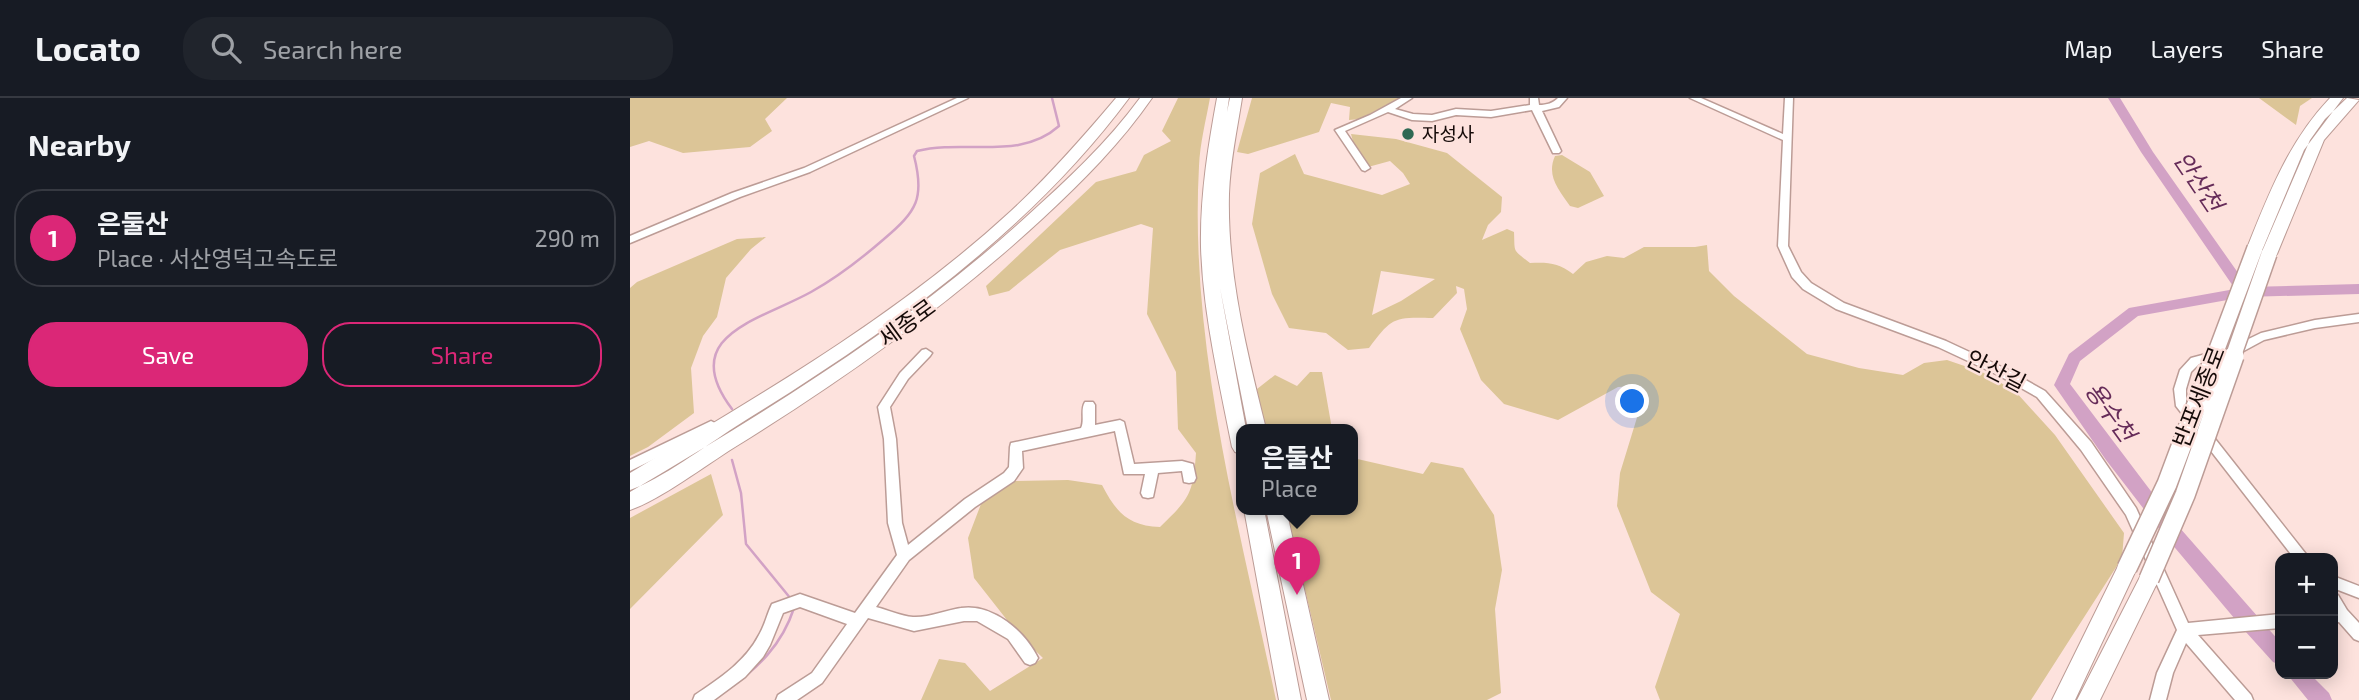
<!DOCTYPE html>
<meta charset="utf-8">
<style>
body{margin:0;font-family:"Exo 2","Noto Sans KR",sans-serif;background:#20242c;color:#f1f3f6}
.controls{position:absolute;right:21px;bottom:21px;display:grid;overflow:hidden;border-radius:14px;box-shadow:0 4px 18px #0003}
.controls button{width:63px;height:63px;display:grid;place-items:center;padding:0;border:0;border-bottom:2px solid #363941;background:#171b24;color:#f1f3f6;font:35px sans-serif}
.you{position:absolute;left:1003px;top:304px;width:24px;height:24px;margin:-18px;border:5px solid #fff;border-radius:50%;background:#1a73e8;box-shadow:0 0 0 10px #1a73e833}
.badge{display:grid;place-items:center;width:46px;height:46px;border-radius:50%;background:#db2777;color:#fff;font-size:23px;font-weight:700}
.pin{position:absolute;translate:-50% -58px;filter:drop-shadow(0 2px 4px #0008)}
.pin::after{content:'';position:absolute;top:37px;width:24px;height:21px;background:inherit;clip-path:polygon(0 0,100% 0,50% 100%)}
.popup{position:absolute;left:606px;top:326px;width:122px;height:91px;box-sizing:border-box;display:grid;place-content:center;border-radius:14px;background:#171b24;filter:drop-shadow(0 2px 5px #0005);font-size:23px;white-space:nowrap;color:#9ea1a6}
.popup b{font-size:26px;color:#f1f3f6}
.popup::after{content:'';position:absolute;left:50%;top:100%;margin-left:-14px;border:14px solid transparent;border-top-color:#171b24}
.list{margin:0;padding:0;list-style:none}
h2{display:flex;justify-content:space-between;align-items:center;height:91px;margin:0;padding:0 28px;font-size:30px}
h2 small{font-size:23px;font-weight:400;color:#9ea1a6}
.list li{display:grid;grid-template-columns:46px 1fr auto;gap:21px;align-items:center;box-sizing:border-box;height:98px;margin:0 14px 14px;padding:0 14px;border:2px solid #363941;border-radius:28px}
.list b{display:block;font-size:26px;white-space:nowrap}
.list p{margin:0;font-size:23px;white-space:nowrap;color:#9ea1a6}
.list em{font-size:23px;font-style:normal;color:#9ea1a6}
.actions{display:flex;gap:14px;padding:21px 28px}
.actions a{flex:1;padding:16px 0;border:2px solid #db2777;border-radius:28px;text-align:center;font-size:24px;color:#db2777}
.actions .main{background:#db2777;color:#fff}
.icon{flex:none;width:38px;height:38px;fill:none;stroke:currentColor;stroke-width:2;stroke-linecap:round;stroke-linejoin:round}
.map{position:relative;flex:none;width:1729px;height:602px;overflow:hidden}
header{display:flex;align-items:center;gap:42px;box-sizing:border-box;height:98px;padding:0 35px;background:#171b24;border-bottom:2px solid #363941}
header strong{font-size:33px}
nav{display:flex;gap:38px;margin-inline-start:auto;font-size:24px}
.search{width:490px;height:63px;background:#20242c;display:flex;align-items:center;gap:18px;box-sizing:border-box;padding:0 24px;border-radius:28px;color:#9ea1a6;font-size:26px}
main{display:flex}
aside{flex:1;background:#171b24}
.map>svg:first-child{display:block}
.green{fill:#dcc597;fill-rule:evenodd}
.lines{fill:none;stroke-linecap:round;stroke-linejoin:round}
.stream{stroke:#d2a2c5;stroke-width:2.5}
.river{fill:#d2a2c5;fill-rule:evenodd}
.minor-casing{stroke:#bc9c96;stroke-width:3}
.highway-casing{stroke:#bc9c96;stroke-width:2}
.minor{fill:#fff;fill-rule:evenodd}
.highway{fill:#fff;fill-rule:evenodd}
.highway-bridge-far1-casing{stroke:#bc9c96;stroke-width:18;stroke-linecap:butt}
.highway-bridge-casing{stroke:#bc9c96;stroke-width:22;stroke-linecap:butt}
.highway-bridge-far1{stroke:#fff;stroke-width:15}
.highway-bridge{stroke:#fff;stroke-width:19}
.poi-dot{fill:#2e6953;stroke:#fde2dd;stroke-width:2.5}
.labels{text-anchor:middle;stroke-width:5;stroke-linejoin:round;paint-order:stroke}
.far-poi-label{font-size:19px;fill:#150a08;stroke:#fde2dd;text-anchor:start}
.street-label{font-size:23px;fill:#150a08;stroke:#fde2dd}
.water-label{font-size:24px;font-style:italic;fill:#662c59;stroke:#fde2dd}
</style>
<header>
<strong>Locato</strong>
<div class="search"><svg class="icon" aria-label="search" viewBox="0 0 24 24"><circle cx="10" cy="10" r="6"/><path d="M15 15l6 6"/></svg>Search here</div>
<nav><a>Map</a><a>Layers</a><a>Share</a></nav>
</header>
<main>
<aside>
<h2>Nearby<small></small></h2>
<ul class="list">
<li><span class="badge">1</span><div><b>은둘산</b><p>Place · 서산영덕고속도로</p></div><em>290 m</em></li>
</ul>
<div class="actions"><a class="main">Save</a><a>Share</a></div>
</aside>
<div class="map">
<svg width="1729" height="602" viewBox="0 0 1729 602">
<rect width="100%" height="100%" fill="#fde2dd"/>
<!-- green -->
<path class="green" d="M 0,0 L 157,0 L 135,21 L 142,33 L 120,49 L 53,55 L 19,43 L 0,49 Z
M 548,0 L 580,0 C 576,22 570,45 569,68 C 559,248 609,427 646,602 L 291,602 L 309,561 L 335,565 L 360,593 L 413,560 L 388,536 L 344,480 L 338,440 L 351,406 L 384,383 L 438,382 L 472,387 C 486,414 498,428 530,429 C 560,400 563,396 566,355 L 548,331 L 546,274 L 517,216 L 523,130 L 511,126 L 430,152 L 379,193 L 359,198 L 356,188 L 466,84 L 506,73 L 514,57 L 541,43 L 532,33 Z
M 622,0 L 770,0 L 730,21 L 719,22 L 720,9 L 701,5 L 689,34 L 618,56 L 607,54 Z
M 1629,0 L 1682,0 L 1670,8 L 1666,27 Z
M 721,36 L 766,41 L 817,55 L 872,99 L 871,114 L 858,127 L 852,142 L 877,131 L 884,134 C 885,155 882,151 900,165 C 918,164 929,165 943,176 L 956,164 L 977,158 L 994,160 L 1014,149 L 1065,149 L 1077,147 L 1079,173 L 1104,198 L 1177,256 L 1229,270 L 1273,277 L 1294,265 L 1317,262 L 1352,274 L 1385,293 L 1425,337 L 1494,435 L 1492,460 L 1401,602 L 1030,602 L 1025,589 L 1050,516 L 1021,494 L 987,408 L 990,375 L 1013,300 L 1011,288 L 988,289 L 928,322 L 874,306 L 851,282 L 830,231 L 837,211 L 834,191 L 826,188 L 827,195 L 803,220 C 764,219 762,219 739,250 L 718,252 L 696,235 L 659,230 L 642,196 L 622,126 L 630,75 L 665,56 L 674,76 L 752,97 L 780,86 L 773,75 L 760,63 L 738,69 L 724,47 ZM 751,173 L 805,181 L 771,203 L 742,217 Z
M 932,57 L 960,74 L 974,98 L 948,110 L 940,108 C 929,92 916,78 925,58 Z
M 136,139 L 121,151 L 96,180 L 87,219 L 73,238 L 61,270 L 64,315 L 18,349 L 0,358 L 0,190 L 7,184 L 107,141 Z
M 680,274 L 692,274 L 702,331 L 635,331 L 627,291 L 645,277 L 667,288 Z
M 723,360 L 793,376 L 801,364 L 833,370 L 864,417 L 872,472 L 865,511 L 871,595 L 857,602 L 701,602 L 656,411 L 723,411 Z
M 81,376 L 93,417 L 0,511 L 0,420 Z"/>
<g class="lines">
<!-- stream -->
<path class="stream" d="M 102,311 C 46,237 131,222 181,194 C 208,179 231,161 254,141 C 287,113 295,100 284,58 L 287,53 C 335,41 390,63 429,28 L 422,0
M 102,362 L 111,395 L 116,446 L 161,501
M 97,592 C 128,570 152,547 164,510"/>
<!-- river -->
<path class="river" d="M 1478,0 L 1490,0 L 1523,54 L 1618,189 L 1729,186 L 1729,196 L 1614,199 L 1508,218 L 1450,263 L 1440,286 L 1542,421 L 1650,544 L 1650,567 L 1643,564 L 1615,533 L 1530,432 L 1476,362 L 1424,287 L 1439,256 L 1499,210 L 1605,191 L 1511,54 Z
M 1657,576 L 1680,576 L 1699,595 L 1702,602 L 1678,602 Z"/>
<defs>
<path id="minor" d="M 327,0 L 338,0 L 180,74 L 110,99 L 0,145 L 0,138 L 102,95 L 174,70 Z
M 771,0 L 782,0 L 765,11 L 783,16 L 802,17 L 826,11 L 861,13 L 900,7 L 900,0 L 908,0 L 909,7 C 917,7 923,5 928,0 L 937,0 L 929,9 L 912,13 L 931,53 L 929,55 L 923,55 L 902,12 L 861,19 L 826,17 L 802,23 L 782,22 L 758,14 L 715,33 L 740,70 L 735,73 L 732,72 L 705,32 L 740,17 Z
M 1060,0 L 1071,0 L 1153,36 L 1155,0 L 1163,0 L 1158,148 L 1171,174 L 1181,185 L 1214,205 L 1316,243 L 1376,271 L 1415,293 L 1461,344 L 1506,410 L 1558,525 L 1650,516 L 1650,530 L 1568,537 L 1621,597 L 1623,602 L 1605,602 L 1556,545 L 1543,575 L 1536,602 L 1520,602 L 1527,575 L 1547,532 L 1496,417 L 1451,352 L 1407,299 L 1368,277 L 1308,249 L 1206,211 L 1173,191 L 1162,179 L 1148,148 L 1153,42 Z
M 1729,216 L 1729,224 L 1685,230 L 1634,242 L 1610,255 L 1569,266 L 1561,274 L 1556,291 L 1556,304 L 1679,460 L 1664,460 L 1546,308 L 1544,291 L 1550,272 L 1561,260 L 1602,249 L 1631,235 L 1685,222 Z
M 296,251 L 302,255 L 300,258 L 278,281 L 260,309 L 266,341 L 272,425 L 278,447 L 335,401 L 374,375 L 379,369 L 380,349 L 381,345 L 451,330 C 455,322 450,312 455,304 L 463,304 L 465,307 L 465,327 L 490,322 L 494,324 L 504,366 L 552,363 L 563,366 L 566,380 L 564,384 L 559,385 L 554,384 L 552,373 L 528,375 L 523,399 L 518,400 L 513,399 L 511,395 L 515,376 L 494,376 L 485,333 L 392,353 L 393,370 L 384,383 L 345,409 L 279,462 L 246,509 C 258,512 271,518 283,519 C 298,520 316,512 331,510 C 362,505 395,533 408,560 L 405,565 L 400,567 L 395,565 L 378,541 L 347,523 L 334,523 L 284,533 L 238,520 L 192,585 L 167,602 L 146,602 L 148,597 L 182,575 L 217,526 L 170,509 L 153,515 L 140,547 L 133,559 L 115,579 L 84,602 L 63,602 L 65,597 C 90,580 115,564 129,537 C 135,527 137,516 142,506 L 170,496 L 225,515 L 267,457 L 258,425 L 254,341 L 248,309 L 270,275 L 292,252 Z
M 81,323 L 85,325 L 87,328 L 85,331 L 0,373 L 0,362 Z
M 1703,478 L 1729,488 L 1729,500 L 1703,490 Z
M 1703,496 L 1708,497 L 1717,512 L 1729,525 L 1729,543 L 1724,541 L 1709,524 L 1703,525 Z"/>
<path id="highway" d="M 486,0 L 499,0 C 396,139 250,239 105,329 C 77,347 30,382 0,392 L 0,375 C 132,296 267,218 381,113 C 419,78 453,39 486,0 Z
M 510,0 L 522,0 C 491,45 452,84 412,121 C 318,208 213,282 105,349 C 76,367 30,402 0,412 L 0,394 C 138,312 277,228 396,119 C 437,82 477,45 510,0 Z
M 587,0 L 599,0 L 597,14 L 600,0 L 612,0 C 607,32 600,64 599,96 C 597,176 617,254 636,331 L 618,331 L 590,190 L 616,331 L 611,331 L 611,356 L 605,354 L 602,349 C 589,283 573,216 571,149 C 570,98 578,49 587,0 Z
M 1700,0 L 1713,0 L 1674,52 L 1633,150 L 1630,153 L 1620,153 L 1617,150 C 1639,95 1659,43 1700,0 Z
M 1717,0 L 1729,2 L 1694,42 L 1647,156 L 1644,160 L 1634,160 L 1631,156 L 1680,42 L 1695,21 Z
M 614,411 L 634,411 L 671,602 L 649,602 Z
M 636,411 L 656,411 L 699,602 L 677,602 Z
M 1497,461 L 1504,464 L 1507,470 L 1445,602 L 1422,602 L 1490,464 Z
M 1519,472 L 1526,475 L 1529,481 L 1470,602 L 1447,602 L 1512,475 Z"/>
</defs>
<!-- minor casing -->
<use href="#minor" class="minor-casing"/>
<!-- highway casing -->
<use href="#highway" class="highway-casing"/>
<!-- minor -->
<use href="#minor" class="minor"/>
<!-- highway -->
<use href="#highway" class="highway"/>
<defs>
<path id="highway-bridge-far1" d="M 1584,259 L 1625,150
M 1603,259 L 1639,156"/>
<path id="highway-bridge" d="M 1497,470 L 1537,386 L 1585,258
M 1519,481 L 1555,397 L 1604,258"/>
</defs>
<!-- highway-bridge-far1 casing -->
<use href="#highway-bridge-far1" class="highway-bridge-far1-casing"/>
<!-- highway-bridge casing -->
<use href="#highway-bridge" class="highway-bridge-casing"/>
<!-- highway-bridge-far1 -->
<use href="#highway-bridge-far1" class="highway-bridge-far1"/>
<!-- highway-bridge -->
<use href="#highway-bridge" class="highway-bridge"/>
</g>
<!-- markers -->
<circle class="poi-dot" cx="778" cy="36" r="7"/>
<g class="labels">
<!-- far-poi labels -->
<g class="far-poi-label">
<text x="792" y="43">자성사</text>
</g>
<!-- street labels -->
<g class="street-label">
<text transform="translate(277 225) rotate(-36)" y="8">세종로</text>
<text transform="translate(1366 273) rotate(27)" y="8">안산길</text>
<text transform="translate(1569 299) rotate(-69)" y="8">반포세종로</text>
</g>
<!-- water labels -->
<g class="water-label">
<text transform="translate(1568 84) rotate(56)" y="8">안산천</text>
<text transform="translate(1480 314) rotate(54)" y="8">용수천</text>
</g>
</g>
</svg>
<div class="controls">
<button>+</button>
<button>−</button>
</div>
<div class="you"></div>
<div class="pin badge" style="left:667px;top:497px">1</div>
<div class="popup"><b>은둘산</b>Place</div>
</div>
</main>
